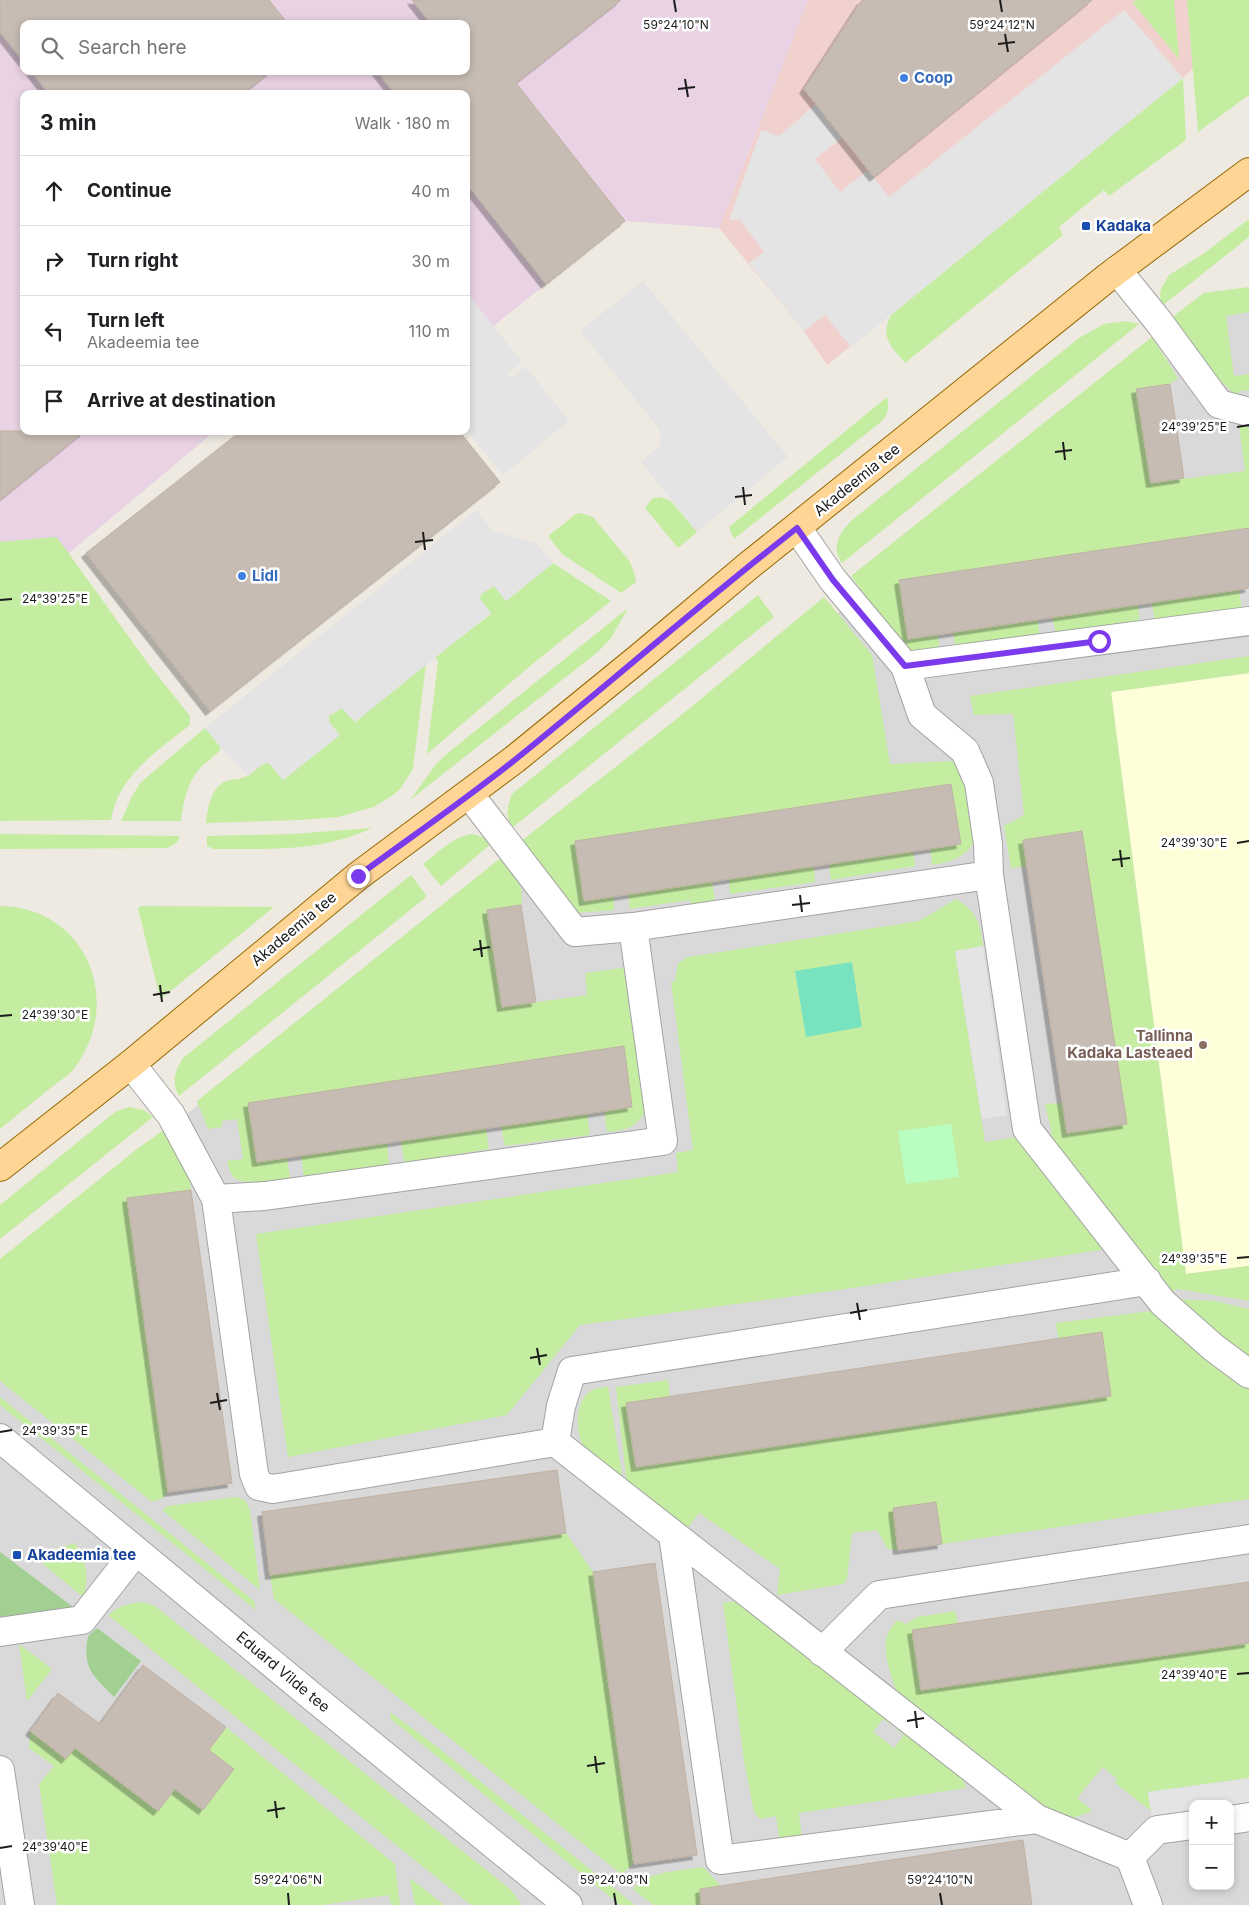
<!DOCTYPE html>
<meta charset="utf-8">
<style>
body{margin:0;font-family:Inter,sans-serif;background:#f6f6f6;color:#202124}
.controls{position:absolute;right:15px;bottom:15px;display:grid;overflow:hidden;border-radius:10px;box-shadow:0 2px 8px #0003}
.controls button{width:45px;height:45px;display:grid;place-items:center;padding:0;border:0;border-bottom:1px solid #e0e0e0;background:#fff;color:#202124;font:25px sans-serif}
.stop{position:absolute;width:15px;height:15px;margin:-11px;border:4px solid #7c3aed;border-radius:50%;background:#fff}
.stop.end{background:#7c3aed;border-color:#fff;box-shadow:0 1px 5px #0008}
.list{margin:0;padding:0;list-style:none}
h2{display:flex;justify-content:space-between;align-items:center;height:65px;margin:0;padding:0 20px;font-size:21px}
h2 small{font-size:16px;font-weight:400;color:#757577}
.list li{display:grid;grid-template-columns:32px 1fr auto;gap:15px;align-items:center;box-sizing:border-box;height:70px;padding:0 20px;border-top:1px solid #e0e0e0}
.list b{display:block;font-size:19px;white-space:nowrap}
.list p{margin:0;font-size:16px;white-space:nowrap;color:#757577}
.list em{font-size:16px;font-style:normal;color:#757577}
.icon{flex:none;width:28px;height:28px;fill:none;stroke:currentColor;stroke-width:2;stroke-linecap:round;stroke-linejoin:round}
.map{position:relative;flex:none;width:1249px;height:1905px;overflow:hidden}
.search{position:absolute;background:#fff;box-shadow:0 2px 8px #0003;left:20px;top:20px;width:450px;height:55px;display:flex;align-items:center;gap:12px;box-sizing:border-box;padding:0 18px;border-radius:10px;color:#757577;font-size:19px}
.panel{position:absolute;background:#fff;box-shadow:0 2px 8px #0003;left:20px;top:90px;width:450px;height:345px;border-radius:10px}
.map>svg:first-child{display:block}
.residential{fill:#dad9d9;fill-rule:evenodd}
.commercial{fill:#f1d1ce}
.industrial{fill:#e8d2e3;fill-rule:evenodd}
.education{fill:#feffd9}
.grass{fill:#c4eda2}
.forest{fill:#a2d092}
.park{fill:#b9fdc1}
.pitch{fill:#78e3be}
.parking{fill:#e4e4e4}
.building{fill:#c6bcb4;stroke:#c1b1a2;filter:url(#shadow)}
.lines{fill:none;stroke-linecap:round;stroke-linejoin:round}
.minor-casing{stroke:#a3a3a3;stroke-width:30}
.major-casing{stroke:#946800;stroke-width:30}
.minor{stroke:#fff;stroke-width:28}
.major{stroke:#ffd595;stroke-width:28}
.route{stroke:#7c3aed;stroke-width:6}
.ticks{fill:none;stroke:#1c1c1c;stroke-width:2}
.shop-dot{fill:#3f7fe0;stroke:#fff;stroke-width:2}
.transit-dot{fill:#1a4fb4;stroke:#fff;stroke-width:2}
.education-dot{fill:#8d6e63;stroke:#fff;stroke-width:2}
.labels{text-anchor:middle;stroke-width:5;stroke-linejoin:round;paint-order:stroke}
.shop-label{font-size:15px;font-weight:bold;fill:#366cbe;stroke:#fff;text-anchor:start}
.transit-label{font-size:15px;font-weight:bold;fill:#164399;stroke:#fff;text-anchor:start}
.street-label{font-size:15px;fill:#1c1c1c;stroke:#fff}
.education-label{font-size:15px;font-weight:bold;fill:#785e54;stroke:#fff;text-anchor:end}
.ticks-label{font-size:12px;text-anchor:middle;fill:#1c1c1c;stroke:#fff;stroke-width:5;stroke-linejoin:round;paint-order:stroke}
</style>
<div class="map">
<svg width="1249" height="1905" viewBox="0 0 1249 1905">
<defs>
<filter id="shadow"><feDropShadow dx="-4.5" dy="4.5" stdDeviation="0" flood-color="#0004"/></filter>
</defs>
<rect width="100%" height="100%" fill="#eeeae1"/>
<!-- residential -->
<path class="residential" d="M 1249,297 L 1249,1905 L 0,1905 L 0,1267 L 101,1180 ZM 1193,1804 L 1230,1804 L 1230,1886 L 1193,1886 Z"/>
<!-- commercial -->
<path class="commercial" d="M 808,0 L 1219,0 L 1221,45 L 1167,91 L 827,365 L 804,331 L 719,228 Z"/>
<!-- industrial -->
<path class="industrial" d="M 0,0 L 808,0 L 719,228 L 625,221 L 472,343 L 466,335 L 466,94 L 24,94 L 24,431 L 215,431 L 68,554 L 0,557 ZM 24,24 L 466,24 L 466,71 L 24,71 Z"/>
<!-- education -->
<path class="education" d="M 1249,673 L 1249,1266 L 1186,1274 L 1111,692 Z"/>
<!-- grass -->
<path class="grass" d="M 1136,0 L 1174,0 L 1179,59 L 1133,3 Z
M 1187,0 L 1249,0 L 1249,95 L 1198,132 Z
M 1183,78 L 1186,140 L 1109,196 L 1104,190 L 1059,227 L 1063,235 L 905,363 C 890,345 880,338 891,315 Z
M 1249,219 L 1249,237 L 1162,306 L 1160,297 L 1161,289 L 1169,275 L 1203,254 Z
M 1249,287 L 1249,312 L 1226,316 L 1234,376 L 1249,374 L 1249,390 L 1240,391 L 1236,396 L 1204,364 L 1171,320 L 1176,314 L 1204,293 Z
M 1127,321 L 1139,324 L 842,563 C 830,547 840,532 852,520 L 1079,338 L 1104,324 Z
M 1152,337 L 1178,378 L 1170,384 L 1137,389 L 1151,483 L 1245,471 L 1239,426 L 1249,425 L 1249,528 L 899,580 L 908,638 L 938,634 L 940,654 L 926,656 L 904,649 L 851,576 Z
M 887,397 C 889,407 889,413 882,421 L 734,539 L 729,527 Z
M 660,497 L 671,501 L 697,532 L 678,548 L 645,508 L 653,498 Z
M 581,513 L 593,517 L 630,562 L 635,575 L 636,582 L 621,593 L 562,554 L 548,536 L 576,514 Z
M 56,537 L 65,548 L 146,661 L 190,716 L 190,725 C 157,751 118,776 111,820 L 0,821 L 0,542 Z
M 553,563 L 611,601 L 530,666 L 427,754 L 438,661 L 435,657 L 491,614 L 480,599 L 481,594 L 494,586 L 506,601 Z
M 1239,590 L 1242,610 L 1155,623 L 1152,602 Z
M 758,595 L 774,617 L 512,828 C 505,816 507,807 512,794 Z
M 824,597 L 872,655 L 890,764 L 953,761 L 961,764 L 978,835 C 967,857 955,861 932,865 L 930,849 L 961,844 L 951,784 L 576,841 L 614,896 L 614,910 L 576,913 L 520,842 L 679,717 Z
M 1138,604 L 1140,625 L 1057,637 L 1052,617 Z
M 628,608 L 611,638 L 599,651 L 410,800 L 437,763 L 449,752 Z
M 1038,619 L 1040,640 L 956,653 L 953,632 Z
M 1249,656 L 1249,673 L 1111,692 L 1186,1274 L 1249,1266 L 1249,1301 L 1177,1289 L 1171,1292 L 1046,1138 L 1052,1133 L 1045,1104 L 1062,1103 L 1067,1133 L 1126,1124 L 1082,832 L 1023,840 L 1027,866 L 1011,868 L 1004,826 L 1024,815 L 1013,714 L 974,715 L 970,696 Z
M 426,664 L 413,769 L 400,789 L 393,795 L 374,807 L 338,817 L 300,820 L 206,823 C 208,807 211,784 230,780 C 236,779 243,779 249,775 C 256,771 260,763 269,763 L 283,780 L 339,735 L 329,722 L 329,716 L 342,708 L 355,722 Z
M 205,728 L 220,746 L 220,750 C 215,756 208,761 202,766 C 187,782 184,800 181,821 L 121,821 L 132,796 L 141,782 Z
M 372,828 C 323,852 267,849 214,849 L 207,846 L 207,836 L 292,834 Z
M 0,834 L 7,834 L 180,836 L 177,842 L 168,848 L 0,849 Z
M 472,834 L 483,837 L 492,843 L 441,886 L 423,864 C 439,852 452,837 472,834 Z
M 913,851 L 915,866 L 831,880 L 829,864 Z
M 503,856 C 515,870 525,886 521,905 L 488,910 L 502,1007 L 587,995 L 585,973 L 630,967 L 648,1105 C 637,1128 631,1129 607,1132 L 604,1111 L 632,1107 L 624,1047 L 249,1103 L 257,1162 L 287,1158 L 290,1178 C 276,1180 249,1186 236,1179 C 230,1176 229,1167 227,1161 L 243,1159 L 237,1119 L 222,1121 L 222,1127 L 208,1129 L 197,1101 Z
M 814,866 L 815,882 L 730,894 L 729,879 Z
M 411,875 L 426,895 L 425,898 L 179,1096 C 171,1082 175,1071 183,1058 Z
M 712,881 L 715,902 L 691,906 L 690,900 L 630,909 L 628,894 Z
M 956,899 C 978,913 980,922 983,946 L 955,951 L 985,1142 L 1018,1137 L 1107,1249 L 832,1291 L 580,1325 L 507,1415 L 288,1457 L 256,1234 L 678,1172 L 676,1153 L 693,1150 L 671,982 L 675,981 L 678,963 L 688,957 L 919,921 Z
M 0,906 C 85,907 124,999 76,1066 C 71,1074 61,1080 53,1086 C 36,1100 18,1114 0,1129 Z
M 140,906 L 274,907 L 162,998 L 160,998 L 138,908 Z
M 129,1107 L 144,1110 L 153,1117 L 0,1239 L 0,1205 L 115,1112 Z
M 587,1113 L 590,1135 L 505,1146 L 501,1126 Z
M 486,1128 L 489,1149 L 404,1163 L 401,1141 Z
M 165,1129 L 189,1175 L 191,1190 L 127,1199 L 168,1492 L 163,1498 L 152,1502 L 0,1381 L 0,1259 L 137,1149 Z
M 387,1143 L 389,1164 L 304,1177 L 301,1156 Z
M 1179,1299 L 1215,1301 L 1249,1309 L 1249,1359 L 1187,1311 Z
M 1151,1311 L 1249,1385 L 1249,1499 L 942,1544 L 936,1502 L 893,1508 L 898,1550 L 888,1549 L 877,1530 L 852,1533 L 847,1579 L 843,1584 L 777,1595 L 780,1569 L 699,1513 L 686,1530 L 627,1485 L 616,1387 L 668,1380 L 670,1396 L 626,1403 L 636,1467 L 1111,1396 L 1102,1332 L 1058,1338 L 1056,1323 Z
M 608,1386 L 623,1481 C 613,1472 594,1460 586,1450 C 575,1436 574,1404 589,1392 C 594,1388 603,1388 608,1386 Z
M 0,1397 L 254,1601 L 256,1610 L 0,1405 Z
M 236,1497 L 245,1500 L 250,1510 L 260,1590 L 162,1510 L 168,1506 Z
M 566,1533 L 593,1572 L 634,1864 L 621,1874 L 274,1599 L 270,1575 Z
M 75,1543 C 86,1561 90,1577 83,1597 L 43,1564 L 57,1549 Z
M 738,1601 L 895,1718 L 890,1724 L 883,1719 L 873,1732 L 894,1748 L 904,1735 L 896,1729 L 901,1723 L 958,1772 L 963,1780 L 966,1788 L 799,1813 L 802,1839 L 780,1842 L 776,1816 L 760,1819 L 754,1812 L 744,1761 L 723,1603 Z
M 143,1602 L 155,1606 L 510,1889 L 522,1905 L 471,1905 L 108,1615 C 119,1606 129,1603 143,1602 Z
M 955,1611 L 958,1624 L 922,1690 L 1249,1643 L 1249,1778 L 1148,1792 L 1151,1811 L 1115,1783 L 1117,1779 L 1103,1767 L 1077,1798 L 1092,1810 L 1090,1812 L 1073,1818 L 1062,1818 L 1032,1801 L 898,1694 C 892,1681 884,1656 886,1642 C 886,1633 892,1627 897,1620 L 906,1624 L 917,1617 Z
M 19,1644 L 52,1669 L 27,1701 Z
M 390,1712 L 436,1746 L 635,1905 L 620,1905 L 391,1719 Z
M 226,1727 L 395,1864 L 400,1905 L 391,1905 L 389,1895 L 322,1905 L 57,1905 L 39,1784 L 54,1766 L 29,1748 L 30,1731 L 66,1759 L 75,1748 L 175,1789 L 203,1810 L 233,1770 L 209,1750 Z
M 703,1867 L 720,1885 L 722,1905 L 653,1905 L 633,1889 L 641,1879 L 667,1872 Z
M 410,1878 L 444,1905 L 415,1905 Z"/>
<!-- forest -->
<path class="forest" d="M 0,1552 L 73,1607 L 63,1612 L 0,1619 Z
M 97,1628 L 141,1661 L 114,1697 C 93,1675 82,1669 88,1636 Z"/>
<!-- park -->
<path class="park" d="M 951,1124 L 959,1177 L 906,1184 L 898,1131 Z"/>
<!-- pitch -->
<path class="pitch" d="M 852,962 L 862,1027 L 806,1037 L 795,971 Z"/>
<!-- parking -->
<path class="parking" d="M 1124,10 L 1183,78 L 851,347 L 825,315 L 804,331 L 749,263 L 764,252 L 740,220 L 729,220 L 761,130 L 779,136 L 816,104 L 843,137 L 815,159 L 840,192 L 868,170 L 889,197 Z
M 643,281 L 788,457 L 697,532 L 641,462 L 659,446 L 661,437 L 659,429 L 580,331 Z
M 468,294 L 522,362 L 508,373 L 508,376 L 512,377 L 526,367 L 569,421 L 503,475 L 466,430 L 466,296 Z
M 476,510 L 493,531 L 536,543 L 553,563 L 506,601 L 494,586 L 481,594 L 480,599 L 491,613 L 355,722 L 342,708 L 329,716 L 329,722 L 340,735 L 283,780 L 269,763 L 264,763 L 248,776 L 222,749 L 205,728 Z
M 983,946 L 1007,1115 L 982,1119 L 955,951 Z
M 1249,1778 L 1249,1804 L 1230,1807 L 1230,1804 L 1193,1804 L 1193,1812 L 1152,1818 L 1148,1792 Z"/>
<!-- building -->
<path class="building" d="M 0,0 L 269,0 L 288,24 L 24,24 L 24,62 L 0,32 Z
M 412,0 L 621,0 L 516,83 L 625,221 L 546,284 L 466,183 L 466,94 L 395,94 L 377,71 L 466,71 L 466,24 L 424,24 L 428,20 Z
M 862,0 L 1092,0 L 874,177 L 804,89 Z
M 31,71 L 271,71 L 243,94 L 49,94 Z
M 1170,384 L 1184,478 L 1151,483 L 1136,389 Z
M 0,431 L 85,431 L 0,500 Z
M 241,431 L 459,431 L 500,482 L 210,711 L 86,553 Z
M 1249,528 L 1249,588 L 908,639 L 899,580 Z
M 951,784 L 961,844 L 584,901 L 575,841 Z
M 1082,831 L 1127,1124 L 1067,1133 L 1023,840 Z
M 521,905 L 536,1002 L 502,1007 L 487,910 Z
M 624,1046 L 632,1107 L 257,1162 L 248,1103 Z
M 191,1190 L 232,1483 L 168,1492 L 127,1198 Z
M 1102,1332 L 1111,1396 L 636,1467 L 626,1403 Z
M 557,1470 L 566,1533 L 270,1575 L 262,1512 Z
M 936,1502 L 942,1544 L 898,1550 L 893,1508 Z
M 655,1563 L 697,1855 L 634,1864 L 593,1572 Z
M 1249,1582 L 1249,1643 L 921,1690 L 912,1630 Z
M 143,1665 L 226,1727 L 209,1750 L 234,1769 L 203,1810 L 175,1789 L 158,1811 L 75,1748 L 66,1759 L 30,1731 L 58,1693 L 100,1724 Z
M 1023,1840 L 1032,1905 L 701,1905 L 700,1889 Z"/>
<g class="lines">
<defs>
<path id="minor" d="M 1117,270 L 1159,322 L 1219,404 L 1249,412
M 797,528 L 833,580 L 905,666 L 922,715 L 965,751 L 979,783 L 988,844 L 989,875 L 1027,1129 L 1163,1303 L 1214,1348 L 1249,1374
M 905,666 L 1249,621
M 469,794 L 575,932 L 633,927 L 989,875
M 131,1064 L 171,1115 L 216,1199 L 265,1196 L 663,1141 L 633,927
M 216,1199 L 254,1474 L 259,1486 L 273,1489 L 555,1442 L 1037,1819 L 1130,1857 L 1148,1905
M 0,1438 L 309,1694 L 568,1905
M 555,1442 L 561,1406 L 572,1371 L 1147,1281
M 673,1535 L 720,1860 L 1037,1819
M 0,1632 L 82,1620 L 136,1551
M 822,1652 L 879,1595 L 1249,1539
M 0,1770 L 20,1905
M 1230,1820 L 1249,1817
M 1130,1857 L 1157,1830 L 1193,1825"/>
<path id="major" d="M 0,1167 L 131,1064 L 358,876 L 515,759 L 639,658 L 747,567 L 1108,277 L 1249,172"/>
</defs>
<!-- minor casing -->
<use href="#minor" class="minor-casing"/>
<!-- major casing -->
<use href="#major" class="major-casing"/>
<!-- minor -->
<use href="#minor" class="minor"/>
<!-- major -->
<use href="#major" class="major"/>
</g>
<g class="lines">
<!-- route -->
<path class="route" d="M 358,876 C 411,837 465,800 516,759 C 610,683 701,603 797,528 L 833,580 L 905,666 L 1099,641"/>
</g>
<!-- ticks -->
<path class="ticks" d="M 674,0 L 676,12M 1000,0 L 1002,12M 1005,34 L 1008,52M 998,44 L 1015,42M 685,79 L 688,97M 678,89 L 695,87M 1237,427 L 1249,425M 1063,442 L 1065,460M 1055,452 L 1072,450M 743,487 L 745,505M 735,497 L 752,495M 423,532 L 425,550M 415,542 L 433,540M 0,600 L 12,599M 1237,843 L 1249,841M 1120,850 L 1122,867M 1112,860 L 1130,858M 800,895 L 802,912M 792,905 L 810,903M 480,940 L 482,957M 473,950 L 490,947M 160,985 L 162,1002M 153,995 L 170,992M 0,1016 L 12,1015M 1237,1258 L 1249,1257M 857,1303 L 860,1320M 850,1313 L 867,1310M 537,1348 L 540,1365M 530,1358 L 547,1355M 217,1393 L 220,1410M 210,1403 L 227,1400M 0,1432 L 12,1430M 1237,1674 L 1249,1673M 915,1711 L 917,1728M 907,1721 L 924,1718M 595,1756 L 597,1773M 587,1766 L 605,1763M 275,1801 L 277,1818M 267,1811 L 285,1808M 0,1848 L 12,1846M 288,1893 L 289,1905M 614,1893 L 616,1905M 940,1893 L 942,1905"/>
<!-- markers -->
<g class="shop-dot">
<circle cx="904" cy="78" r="5"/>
<circle cx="242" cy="576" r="5"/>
</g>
<g class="transit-dot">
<rect x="1081" y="221" width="10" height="10" rx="2.5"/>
<rect x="12" y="1550" width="10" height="10" rx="2.5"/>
</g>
<circle class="education-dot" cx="1203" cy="1045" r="5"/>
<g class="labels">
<!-- shop labels -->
<g class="shop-label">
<text x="914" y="83">Coop</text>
<text x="252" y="581">Lidl</text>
</g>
<!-- transit labels -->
<g class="transit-label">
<text x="1096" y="231">Kadaka</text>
<text x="27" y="1560">Akadeemia tee</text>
</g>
<!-- street labels -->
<g class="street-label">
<text transform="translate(857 480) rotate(-39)" y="5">Akadeemia tee</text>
<text transform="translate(294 929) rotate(-40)" y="5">Akadeemia tee</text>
<text transform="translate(283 1672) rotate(40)" y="5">Eduard Vilde tee</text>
</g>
<!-- education labels -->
<g class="education-label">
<text x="1193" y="1041">Tallinna<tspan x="1193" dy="17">Kadaka Lasteaed</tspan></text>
</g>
</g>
<g class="ticks-label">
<text x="676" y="29">59°24'10"N</text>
<text x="1002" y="29">59°24'12"N</text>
<text x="1194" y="431">24°39'25"E</text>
<text x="55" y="603">24°39'25"E</text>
<text x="1194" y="847">24°39'30"E</text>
<text x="55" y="1019">24°39'30"E</text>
<text x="1194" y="1263">24°39'35"E</text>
<text x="55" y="1435">24°39'35"E</text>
<text x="1194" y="1679">24°39'40"E</text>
<text x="55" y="1851">24°39'40"E</text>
<text x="288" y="1884">59°24'06"N</text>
<text x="614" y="1884">59°24'08"N</text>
<text x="940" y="1884">59°24'10"N</text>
</g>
</svg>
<div class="controls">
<button>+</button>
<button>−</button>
</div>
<div class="stop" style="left:1099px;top:641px"></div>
<div class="stop end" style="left:358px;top:876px"></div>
<div class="search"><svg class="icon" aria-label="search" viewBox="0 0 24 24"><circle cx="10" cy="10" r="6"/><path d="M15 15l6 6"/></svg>Search here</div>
<section class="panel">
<h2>3 min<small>Walk · 180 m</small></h2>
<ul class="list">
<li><svg class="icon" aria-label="ahead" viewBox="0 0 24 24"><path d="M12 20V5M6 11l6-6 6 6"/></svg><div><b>Continue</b></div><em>40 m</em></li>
<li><svg class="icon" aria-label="right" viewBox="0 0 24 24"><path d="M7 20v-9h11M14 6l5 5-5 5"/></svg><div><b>Turn right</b></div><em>30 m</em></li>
<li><svg class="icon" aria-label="left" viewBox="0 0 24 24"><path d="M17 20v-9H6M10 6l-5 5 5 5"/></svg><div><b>Turn left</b><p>Akadeemia tee</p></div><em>110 m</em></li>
<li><svg class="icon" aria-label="arrive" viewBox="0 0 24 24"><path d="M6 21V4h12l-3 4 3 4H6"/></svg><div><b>Arrive at destination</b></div></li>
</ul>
</section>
</div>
